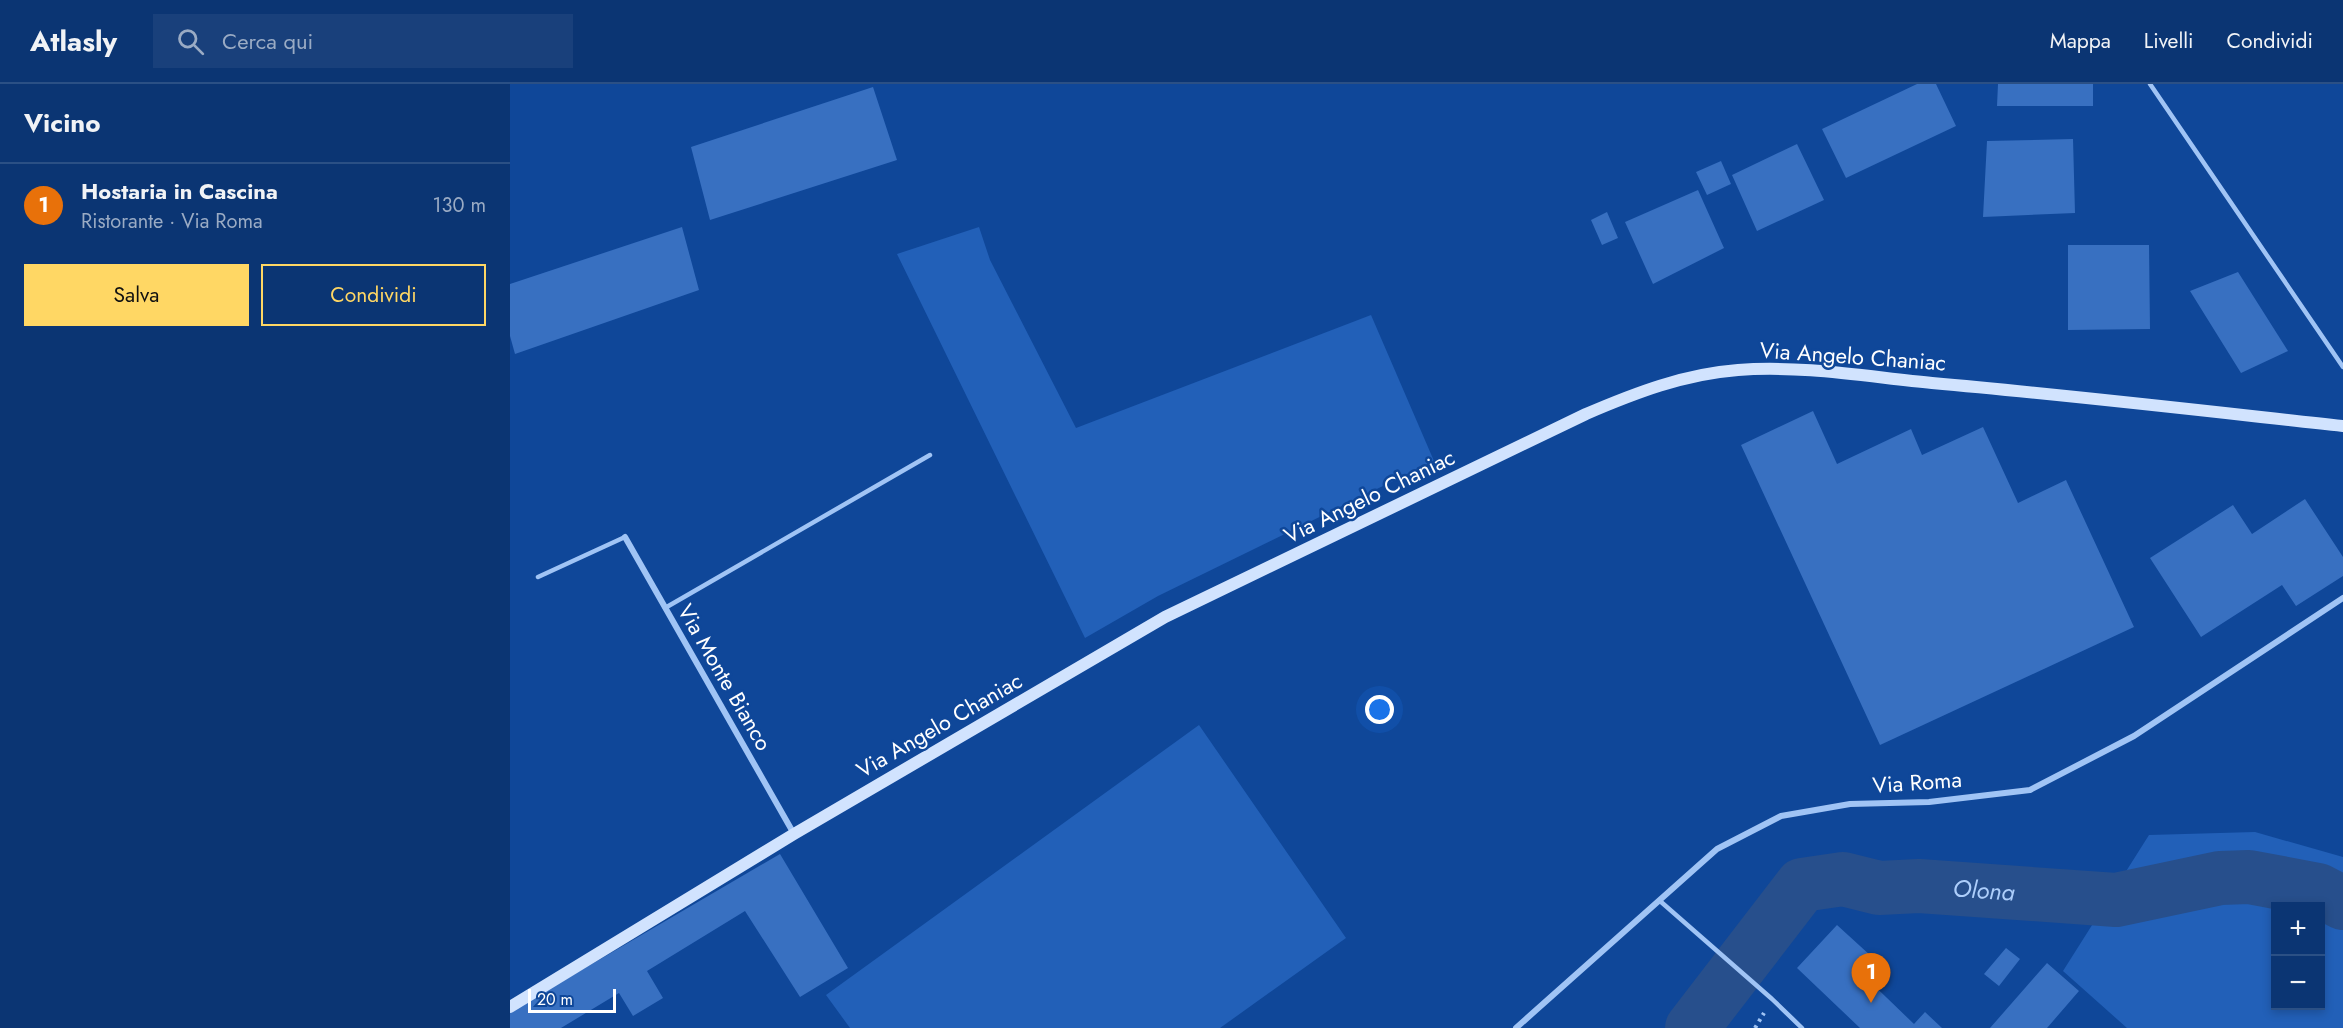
<!DOCTYPE html>
<html lang="it">
<meta charset="utf-8">
<style>
body{margin:0;font-family:Jost,sans-serif;background:#19407b;color:#f1f3f6}
.controls{position:absolute;right:18px;bottom:18px;display:grid;overflow:hidden;border-radius:0px;box-shadow:0 3px 9px #0003}
.controls button{width:54px;height:54px;display:grid;place-items:center;padding:0;border:0;border-bottom:2px solid #2b5085;background:#0b3573;color:#f1f3f6;font:30px sans-serif}
.scale{position:absolute;left:18px;bottom:15px;width:88px;box-sizing:border-box;padding-left:6px;border:3px solid #fff;border-top:0;font-size:16px;line-height:21px;white-space:nowrap;color:#fff;-webkit-text-stroke:4px #0f4799;paint-order:stroke}
.you{position:absolute;left:870px;top:626px;width:21px;height:21px;margin:-15px;border:4px solid #fff;border-radius:50%;background:#1a73e8;box-shadow:0 0 0 9px #1a73e833}
.badge{display:grid;place-items:center;width:39px;height:39px;border-radius:50%;background:#ffd764;color:#fff;font-size:20px;font-weight:700}
.pin{position:absolute;translate:-50% -50px;filter:drop-shadow(0 2px 3px #0008)}
.pin::after{content:'';position:absolute;top:32px;width:21px;height:18px;background:inherit;clip-path:polygon(0 0,100% 0,50% 100%)}
.list{margin:0;padding:0;list-style:none}
h2{display:flex;justify-content:space-between;align-items:center;height:78px;margin:0;padding:0 24px;font-size:26px}
h2 small{font-size:20px;font-weight:400;color:#9aabc4}
.list li{display:grid;grid-template-columns:39px 1fr auto;gap:18px;align-items:center;box-sizing:border-box;height:84px;padding:0 24px;border-top:2px solid #2b5085}
.list b{display:block;font-size:22px;white-space:nowrap}
.list p{margin:0;font-size:20px;white-space:nowrap;color:#9aabc4}
.list em{font-size:20px;font-style:normal;color:#9aabc4}
.actions{display:flex;gap:12px;padding:18px 24px}
.actions a{flex:1;padding:14px 0;border:2px solid #ffd764;border-radius:0px;text-align:center;font-size:21px;color:#ffd764}
.actions .main{background:#ffd764;color:#111}
.icon{flex:none;width:33px;height:33px;fill:none;stroke:currentColor;stroke-width:2;stroke-linecap:round;stroke-linejoin:round}
.map{position:relative;flex:none;width:1833px;height:944px;overflow:hidden}
header{display:flex;align-items:center;gap:36px;box-sizing:border-box;height:84px;padding:0 30px;background:#0b3573;border-bottom:2px solid #2b5085}
header strong{font-size:28px}
nav{display:flex;gap:33px;margin-inline-start:auto;font-size:21px}
.search{width:420px;height:54px;background:#19407b;display:flex;align-items:center;gap:15px;box-sizing:border-box;padding:0 21px;border-radius:0px;color:#9aabc4;font-size:22px}
main{display:flex}
aside{flex:1;background:#0b3573}
.map>svg:first-child{display:block}
.green{fill:#2260b8;fill-rule:evenodd}
.lines{fill:none;stroke-linecap:round;stroke-linejoin:round}
.river{stroke:#274f8c;stroke-width:54}
.building{fill:#3870c1}
.path{stroke:#a0c4f5;stroke-width:4;stroke-dasharray:3 4.5;stroke-linecap:butt}
.lane{stroke:#a0c4f5;stroke-width:4.5}
.street{stroke:#a0c4f5;stroke-width:6}
.secondary{stroke:#d1e3fe;stroke-width:12}
.labels{text-anchor:middle;stroke-width:5;stroke-linejoin:round;paint-order:stroke}
.street-label{font-size:22px;fill:#fff;stroke:#0f4799}
.water-label{font-size:24px;font-style:italic;fill:#adcefb;stroke:#0f4799}
</style>
<header>
<strong>Atlasly</strong>
<div class="search"><svg class="icon" aria-label="search" viewBox="0 0 24 24"><circle cx="10" cy="10" r="6"/><path d="M15 15l6 6"/></svg>Cerca qui</div>
<nav><a>Mappa</a><a>Livelli</a><a>Condividi</a></nav>
</header>
<main>
<aside>
<h2>Vicino<small></small></h2>
<ul class="list">
<li><span class="badge" style="background:#e8710a">1</span><div><b>Hostaria in Cascina</b><p>Ristorante · Via Roma</p></div><em>130 m</em></li>
</ul>
<div class="actions"><a class="main">Salva</a><a>Condividi</a></div>
</aside>
<div class="map">
<svg width="1833" height="944" viewBox="0 0 1833 944">
<rect width="100%" height="100%" fill="#0f4799"/>
<!-- green -->
<path class="green" d="M 469,143 L 480,176 L 566,344 L 861,231 L 924,377 L 648,512 L 575,554 L 387,170 Z
M 689,641 L 836,854 L 710,944 L 340,944 L 316,911 Z
M 1745,748 L 1833,773 L 1833,944 L 1617,944 L 1553,887 L 1639,751 ZM 1766,822 L 1810,822 L 1810,922 L 1766,922 Z"/>
<g class="lines">
<!-- river -->
<path class="river" id="s1" d="M 1182,944 L 1292,801 L 1333,795 L 1369,804 L 1409,802 L 1606,816 L 1710,794 L 1739,793 L 1808,806 L 1833,819"/>
</g>
<!-- building -->
<path class="building" d="M 1407,0 L 1426,0 L 1446,42 L 1336,94 L 1312,45 Z
M 1488,0 L 1583,0 L 1583,22 L 1487,22 Z
M 363,3 L 387,76 L 200,136 L 181,63 Z
M 1563,55 L 1565,129 L 1473,133 L 1477,57 Z
M 1287,60 L 1314,116 L 1247,147 L 1222,91 Z
M 1211,77 L 1221,100 L 1197,111 L 1186,88 Z
M 1188,106 L 1214,164 L 1143,200 L 1115,138 Z
M 1097,128 L 1108,154 L 1092,161 L 1081,136 Z
M 172,143 L 189,206 L 5,270 L 0,252 L 0,200 Z
M 1558,161 L 1639,161 L 1640,245 L 1558,246 Z
M 1728,188 L 1778,267 L 1731,289 L 1680,207 Z
M 1303,327 L 1327,380 L 1401,345 L 1412,371 L 1473,343 L 1508,419 L 1556,396 L 1624,543 L 1370,661 L 1231,361 Z
M 1795,415 L 1833,473 L 1833,492 L 1786,522 L 1772,501 L 1691,553 L 1640,474 L 1723,421 L 1742,450 Z
M 270,770 L 338,884 L 290,913 L 235,827 L 137,887 L 153,914 L 123,932 L 109,909 L 51,944 L 0,944 L 0,928 Z
M 1327,841 L 1361,872 L 1348,886 L 1404,940 L 1415,928 L 1432,944 L 1350,944 L 1287,884 Z
M 1496,864 L 1510,875 L 1489,902 L 1474,890 Z
M 1537,879 L 1569,907 L 1537,944 L 1480,944 Z"/>
<g class="lines">
<!-- path -->
<path class="path" d="M 1245,944 L 1254,929"/>
<!-- lane -->
<path class="lane" d="M 1640,0 L 1833,283
M 28,493 L 115,453
M 155,524 L 420,371
M 1150,817 L 1262,915 L 1292,944"/>
<!-- street -->
<path class="street" d="M 115,453 L 284,750
M 1006,944 L 1207,765 L 1271,732 L 1340,720 L 1419,718 L 1520,706 L 1624,652 L 1833,514"/>
<!-- secondary -->
<path class="secondary" d="M 0,923 L 284,750 L 655,533 L 1076,330 C 1125,309 1174,290 1228,286 C 1292,281 1359,293 1422,299 C 1559,311 1696,327 1833,342"/>
</g>
<g class="labels">
<!-- street labels -->
<g class="street-label">
<text transform="translate(1343 272) rotate(4)" y="8">Via Angelo Chaniac</text>
<text transform="translate(859 412) rotate(-26)" y="8">Via Angelo Chaniac</text>
<text transform="translate(215 593) rotate(60)" y="8">Via Monte Bianco</text>
<text transform="translate(429 641) rotate(-30)" y="8">Via Angelo Chaniac</text>
<text transform="translate(1407 698) rotate(-4)" y="8">Via Roma</text>
</g>
<!-- water labels -->
<g class="water-label">
<text dy="8" stroke="none"><textPath href="#s1" startOffset="364">Olona</textPath></text>
</g>
</g>
</svg>
<div class="controls">
<button>+</button>
<button>−</button>
</div>
<div class="scale">20 m</div>
<div class="you"></div>
<div class="pin badge" style="left:1361px;top:919px;background:#e8710a">1</div>
</div>
</main>
